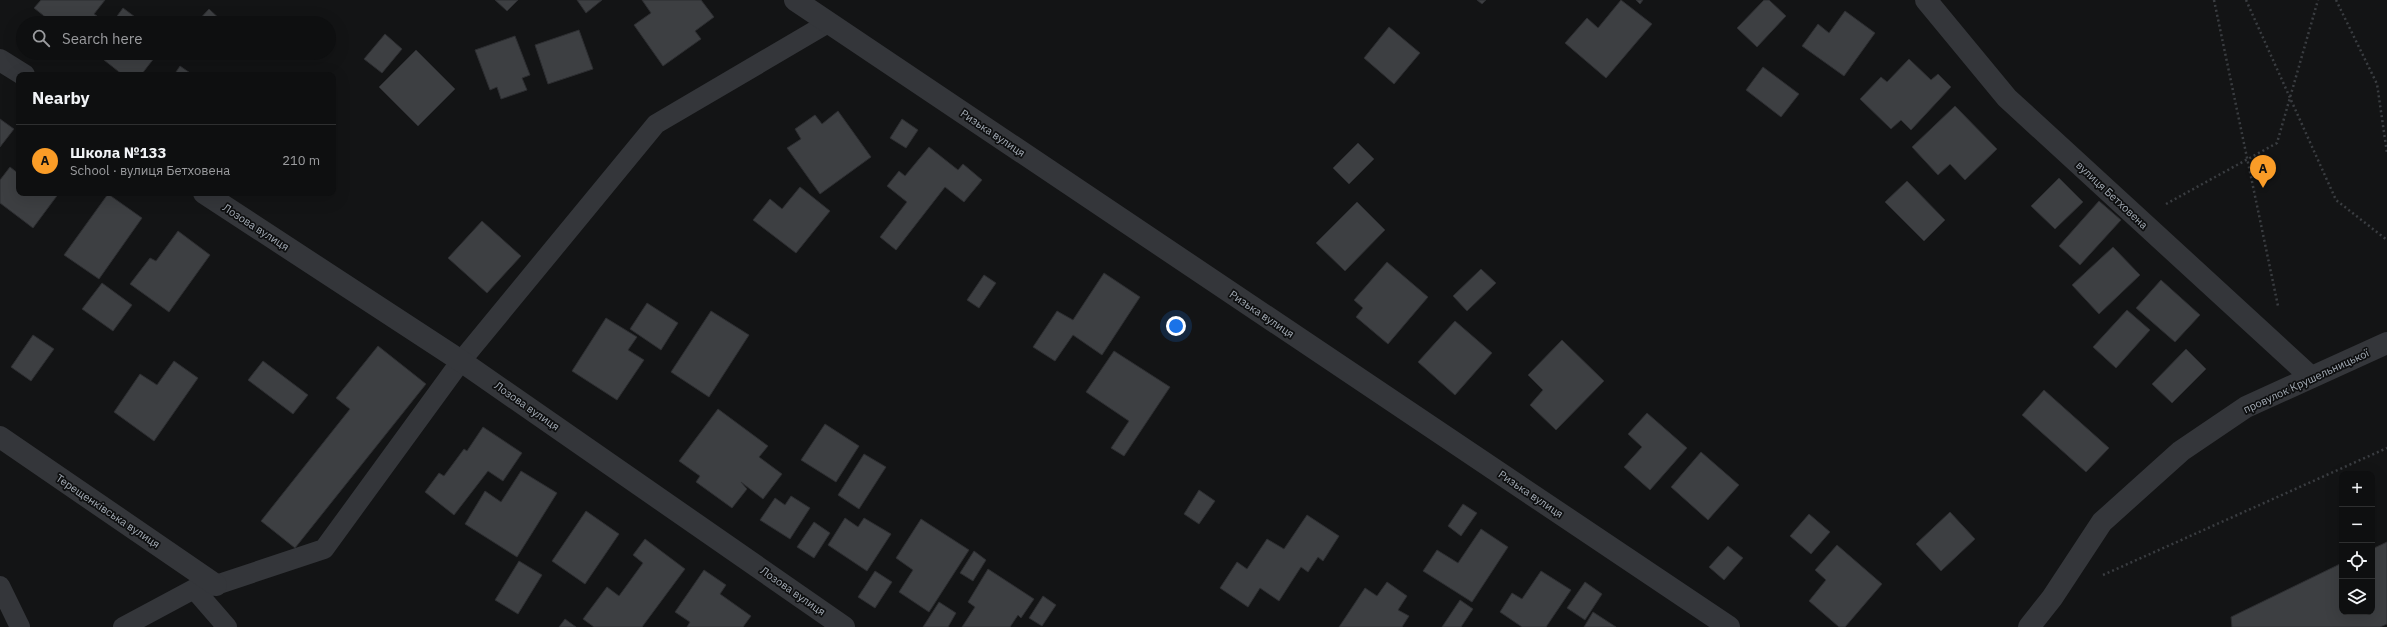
<!DOCTYPE html>
<meta charset="utf-8">
<style>
body{margin:0;font-family:"IBM Plex Sans",sans-serif;background:#1c1d1e;color:#f1f3f6}
.controls{position:absolute;right:12px;bottom:12px;display:grid;overflow:hidden;border-radius:8px;box-shadow:0 4px 16px #0002}
.controls button{width:36px;height:36px;display:grid;place-items:center;padding:0;border:0;border-bottom:1px solid #2e2f30;background:#0e0f10;color:#f1f3f6;font:20px sans-serif}
.you{position:absolute;left:1176px;top:326px;width:14px;height:14px;margin:-10px;border:3px solid #fff;border-radius:50%;background:#1a73e8;box-shadow:0 0 0 6px #1a73e833}
.badge{display:grid;place-items:center;width:26px;height:26px;border-radius:50%;background:#fa9c27;color:#111;font-size:13px;font-weight:700}
.pin{position:absolute;translate:-50% -33px;filter:drop-shadow(0 1px 2px #0008)}
.pin::after{content:'';position:absolute;top:21px;width:14px;height:12px;background:inherit;clip-path:polygon(0 0,100% 0,50% 100%)}
.list{margin:0;padding:0;list-style:none}
h2{display:flex;justify-content:space-between;align-items:center;height:52px;margin:0;padding:0 16px;font-size:17px}
h2 small{font-size:13px;font-weight:400;color:#9b9c9f}
.list li{display:grid;grid-template-columns:26px 1fr auto;gap:12px;align-items:center;box-sizing:border-box;height:72px;padding:0 16px;border-top:1px solid #2e2f30}
.list b{display:block;font-size:15px;white-space:nowrap}
.list p{margin:0;font-size:13px;white-space:nowrap;color:#9b9c9f}
.list em{font-size:13px;font-style:normal;color:#9b9c9f}
.icon{flex:none;width:22px;height:22px;fill:none;stroke:currentColor;stroke-width:2;stroke-linecap:round;stroke-linejoin:round}
.map{position:relative;flex:none;width:2387px;height:627px;overflow:hidden}
.search{position:absolute;background:#0e0f10;box-shadow:0 4px 16px #0002;left:16px;top:16px;width:320px;height:44px;display:flex;align-items:center;gap:10px;box-sizing:border-box;padding:0 14px;border-radius:22px;color:#9b9c9f;font-size:15px}
.panel{position:absolute;background:#0e0f10;box-shadow:0 4px 16px #0002;left:16px;top:72px;width:320px;height:124px;border-radius:8px}
.map>svg:first-child{display:block}
.building{fill:#3d3f42;stroke:#2d2e31}
.lines{fill:none;stroke-linecap:round;stroke-linejoin:round}
.path{stroke:#3a3d41;stroke-width:2.5;stroke-dasharray:2 3;stroke-linecap:butt}
.service{stroke:#34363a;stroke-width:20}
.minor{stroke:#34363a;stroke-width:22}
.labels{text-anchor:middle;stroke-width:3.5;stroke-linejoin:round;paint-order:stroke}
.street-label{font-size:11px;fill:#a4acb6;stroke:#0e0f10}
</style>
<div class="map">
<svg width="2387" height="627" viewBox="0 0 2387 627">
<rect width="100%" height="100%" fill="#131415"/>
<!-- building -->
<path class="building" d="M 41,0 L 105,0 L 94,14 L 97,16 L 91,23 L 53,23 L 34,8 Z
M 495,0 L 518,0 L 507,11 Z
M 577,0 L 602,0 L 586,13 Z
M 642,0 L 701,0 L 714,17 L 695,31 L 701,39 L 663,66 L 634,25 L 651,13 Z
M 1477,0 L 1486,0 L 1482,4 Z
M 1621,0 L 1652,24 L 1606,78 L 1565,43 L 1587,18 L 1598,28 Z
M 1636,0 L 1643,0 L 1640,4 Z
M 1764,0 L 1769,0 L 1786,16 L 1757,47 L 1737,28 Z
M 123,8 L 143,23 L 112,23 Z
M 209,9 L 224,23 L 196,23 Z
M 1845,11 L 1875,33 L 1844,76 L 1802,46 L 1818,24 L 1829,33 Z
M 1389,27 L 1420,53 L 1394,84 L 1364,58 Z
M 579,30 L 593,69 L 548,84 L 535,45 Z
M 385,34 L 402,49 L 382,73 L 364,59 Z
M 515,36 L 530,75 L 522,78 L 527,90 L 501,99 L 497,87 L 490,90 L 475,50 Z
M 416,50 L 455,89 L 418,126 L 379,87 Z
M 110,53 L 158,53 L 141,75 L 123,75 L 104,60 Z
M 186,53 L 200,53 L 193,60 Z
M 1909,59 L 1931,80 L 1938,74 L 1951,87 L 1911,130 L 1901,120 L 1891,129 L 1860,99 L 1881,77 L 1887,82 Z
M 180,66 L 193,75 L 174,75 Z
M 1763,67 L 1799,94 L 1781,117 L 1746,90 Z
M 1955,106 L 1997,149 L 1965,180 L 1950,164 L 1938,175 L 1912,147 Z
M 838,111 L 871,157 L 820,194 L 787,148 L 801,139 L 795,129 L 815,115 L 822,124 Z
M 0,119 L 14,129 L 0,147 Z
M 902,119 L 918,130 L 906,148 L 890,138 Z
M 1358,143 L 1374,159 L 1349,184 L 1333,168 Z
M 929,147 L 958,170 L 963,164 L 982,180 L 964,202 L 945,187 L 896,250 L 880,237 L 907,202 L 887,186 L 899,171 L 905,176 Z
M 10,167 L 19,174 L 19,193 L 59,193 L 33,228 L 0,203 L 0,180 Z
M 2059,178 L 2083,202 L 2055,229 L 2031,206 Z
M 1907,181 L 1945,220 L 1924,241 L 1885,202 Z
M 800,187 L 830,211 L 796,253 L 753,220 L 770,199 L 782,209 Z
M 108,194 L 142,218 L 99,279 L 64,255 Z
M 2099,201 L 2121,220 L 2080,265 L 2059,246 Z
M 1357,202 L 1385,230 L 1345,271 L 1316,243 Z
M 482,221 L 521,256 L 487,293 L 448,258 Z
M 178,231 L 210,255 L 169,312 L 130,284 L 150,258 L 156,261 Z
M 2113,247 L 2140,275 L 2099,314 L 2072,285 Z
M 1387,262 L 1428,297 L 1388,344 L 1356,317 L 1363,308 L 1354,300 Z
M 1481,269 L 1496,283 L 1467,311 L 1453,296 Z
M 1104,273 L 1140,297 L 1102,355 L 1073,335 L 1055,361 L 1033,347 L 1057,311 L 1073,320 Z
M 984,275 L 996,283 L 979,308 L 967,300 Z
M 2161,280 L 2200,315 L 2175,342 L 2136,308 Z
M 102,283 L 132,305 L 113,331 L 82,309 Z
M 647,303 L 678,323 L 661,350 L 630,329 Z
M 2127,310 L 2150,330 L 2116,368 L 2093,347 Z
M 711,311 L 749,335 L 709,397 L 671,372 Z
M 606,318 L 637,337 L 628,350 L 644,360 L 617,400 L 572,371 Z
M 1455,321 L 1492,353 L 1455,395 L 1418,362 Z
M 33,335 L 54,349 L 31,381 L 11,367 Z
M 1562,340 L 1604,381 L 1556,430 L 1530,405 L 1543,390 L 1528,375 Z
M 378,346 L 426,384 L 295,548 L 261,521 L 350,409 L 336,398 Z
M 2186,349 L 2206,369 L 2172,403 L 2152,384 Z
M 1114,351 L 1170,387 L 1124,456 L 1111,448 L 1129,421 L 1086,392 Z
M 174,361 L 198,378 L 154,441 L 114,412 L 140,374 L 157,385 Z
M 263,361 L 308,395 L 293,414 L 248,380 Z
M 2044,390 L 2109,448 L 2086,472 L 2022,415 Z
M 718,409 L 768,446 L 759,457 L 782,474 L 763,499 L 741,482 L 747,489 L 732,508 L 696,482 L 700,476 L 679,461 Z
M 1647,413 L 1687,448 L 1650,490 L 1624,467 L 1642,447 L 1628,434 Z
M 825,424 L 859,446 L 836,482 L 801,460 Z
M 483,427 L 522,453 L 503,481 L 488,471 L 454,515 L 425,492 L 439,473 L 444,476 L 464,449 L 467,451 Z
M 1701,452 L 1739,485 L 1708,520 L 1671,487 Z
M 864,454 L 886,467 L 859,509 L 838,495 Z
M 521,471 L 557,493 L 517,557 L 465,524 L 485,491 L 501,502 Z
M 1199,490 L 1215,501 L 1199,524 L 1184,514 Z
M 791,496 L 810,508 L 790,539 L 760,520 L 775,498 L 785,505 Z
M 1463,504 L 1477,513 L 1461,536 L 1448,526 Z
M 586,511 L 619,534 L 585,584 L 552,561 Z
M 1950,512 L 1975,539 L 1941,571 L 1916,544 Z
M 1809,514 L 1830,532 L 1811,554 L 1790,536 Z
M 1307,515 L 1339,536 L 1323,561 L 1318,557 L 1308,572 L 1301,567 L 1279,601 L 1260,588 L 1248,607 L 1220,588 L 1237,562 L 1247,569 L 1267,539 L 1284,549 Z
M 845,518 L 858,527 L 864,518 L 891,534 L 867,571 L 828,545 Z
M 921,519 L 969,550 L 929,612 L 899,592 L 913,570 L 896,558 Z
M 814,522 L 830,533 L 814,558 L 797,547 Z
M 1481,529 L 1508,547 L 1472,602 L 1423,571 L 1437,550 L 1458,563 Z
M 645,539 L 685,569 L 642,627 L 594,627 L 583,619 L 607,587 L 619,596 L 643,563 L 633,555 Z
M 2387,542 L 2387,624 L 2380,627 L 2232,627 L 2231,617 L 2342,563 L 2342,612 L 2372,612 L 2372,549 Z
M 1837,545 L 1882,584 L 1845,627 L 1839,627 L 1809,601 L 1826,580 L 1815,570 Z
M 1728,546 L 1743,558 L 1724,580 L 1709,567 Z
M 974,551 L 986,560 L 973,581 L 960,573 Z
M 519,561 L 542,575 L 518,614 L 495,600 Z
M 988,569 L 1034,599 L 1021,618 L 1018,615 L 1010,627 L 962,627 L 975,607 L 968,602 Z
M 704,570 L 726,585 L 720,594 L 751,616 L 743,627 L 687,627 L 690,622 L 675,612 Z
M 875,571 L 892,582 L 875,608 L 858,597 Z
M 1541,571 L 1571,590 L 1546,627 L 1522,627 L 1500,612 L 1512,593 L 1522,599 Z
M 1387,582 L 1407,596 L 1398,610 L 1409,616 L 1402,627 L 1339,627 L 1365,588 L 1377,596 Z
M 1585,582 L 1602,594 L 1585,620 L 1567,608 Z
M 1043,596 L 1056,605 L 1042,626 L 1029,618 Z
M 1460,600 L 1473,609 L 1461,627 L 1442,627 Z
M 939,602 L 956,613 L 948,627 L 923,627 Z
M 1593,612 L 1616,627 L 1584,627 Z
M 565,619 L 576,627 L 559,627 Z"/>
<g class="lines">
<!-- path -->
<path class="path" d="M 2214,0 L 2278,306
M 2246,0 L 2336,200 L 2387,240
M 2336,0 L 2377,84 L 2387,153
M 2166,204 L 2277,143 L 2318,0
M 2103,575 L 2387,448"/>
<!-- service -->
<path class="service" d="M 0,586 L 20,627
M 194,589 L 227,627
M 123,627 L 194,589 L 216,585 L 324,549 L 461,361 L 656,124 L 828,23"/>
<!-- minor -->
<path class="minor" d="M 795,0 L 1729,627
M 1926,0 L 2007,98 L 2311,377
M 0,60 L 24,75
M 204,193 L 461,361 L 844,627
M 0,437 L 216,585
M 2029,627 L 2052,598 L 2102,522 L 2181,451 L 2246,407 L 2387,343"/>
</g>
<g class="labels">
<!-- street labels -->
<g class="street-label">
<text transform="translate(993 133) rotate(34)" y="4">Ризька вулиця</text>
<text transform="translate(2112 195) rotate(43)" y="4">вулиця Бетховена</text>
<text transform="translate(256 227) rotate(33)" y="4">Лозова вулиця</text>
<text transform="translate(1262 314) rotate(34)" y="4">Ризька вулиця</text>
<text transform="translate(2306 381) rotate(-25)" y="4">провулок Крушельницької</text>
<text transform="translate(527 406) rotate(35)" y="4">Лозова вулиця</text>
<text transform="translate(1531 494) rotate(34)" y="4">Ризька вулиця</text>
<text transform="translate(108 511) rotate(34)" y="4">Терещенківська вулиця</text>
<text transform="translate(793 591) rotate(35)" y="4">Лозова вулиця</text>
</g>
</g>
</svg>
<div class="controls">
<button>+</button>
<button>−</button>
<button><svg class="icon" aria-label="locate" viewBox="0 0 24 24"><circle cx="12" cy="12" r="6"/><path d="M12 2v4M12 18v4M2 12h4M18 12h4"/></svg></button>
<button><svg class="icon" aria-label="layers" viewBox="0 0 24 24"><path d="M12 4l9 5-9 5-9-5zM3 14l9 5 9-5"/></svg></button>
</div>
<div class="you"></div>
<div class="pin badge" style="left:2263px;top:188px">A</div>
<div class="search"><svg class="icon" aria-label="search" viewBox="0 0 24 24"><circle cx="10" cy="10" r="6"/><path d="M15 15l6 6"/></svg>Search here</div>
<section class="panel">
<h2>Nearby<small></small></h2>
<ul class="list">
<li><span class="badge">A</span><div><b>Школа №133</b><p>School · вулиця Бетховена</p></div><em>210 m</em></li>
</ul>
</section>
</div>
